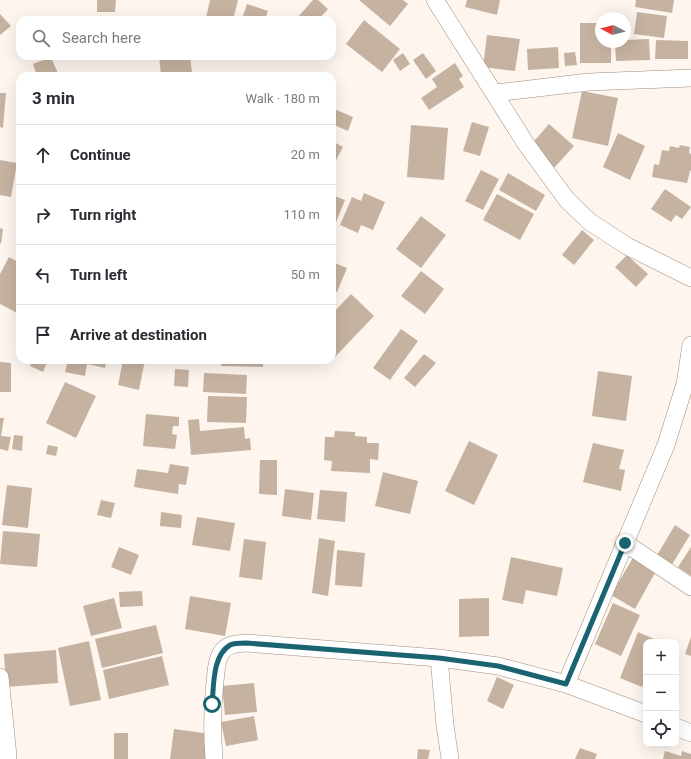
<!DOCTYPE html>
<meta charset="utf-8">
<style>
body{margin:0;font-family:Roboto,sans-serif;background:#f7f7f7;color:#2b2b33}
.controls{position:absolute;right:12px;bottom:12px;display:grid;overflow:hidden;border-radius:8px;box-shadow:0 4px 16px #0002}
.controls button{width:36px;height:36px;display:grid;place-items:center;padding:0;border:0;border-bottom:1px solid #e1e1e2;background:#fff;color:#2b2b33;font:20px sans-serif}
.compass{position:absolute;left:595px;top:12px;width:36px;height:36px;border-radius:50%;background:#fff;box-shadow:0 4px 16px #0002;rotate:277deg}
.stop{position:absolute;width:12px;height:12px;margin:-9px;border:3px solid #1a6371;border-radius:50%;background:#fff}
.stop.end{background:#1a6371;border-color:#fff;box-shadow:0 1px 4px #0008}
.list{margin:0;padding:0;list-style:none}
h2{display:flex;justify-content:space-between;align-items:center;height:52px;margin:0;padding:0 16px;font-size:17px}
h2 small{font-size:13px;font-weight:400;color:#7c7c81}
.list li{display:grid;grid-template-columns:26px 1fr auto;gap:12px;align-items:center;box-sizing:border-box;height:60px;padding:0 16px;border-top:1px solid #e1e1e2}
.list b{display:block;font-size:15px;white-space:nowrap}
.list em{font-size:13px;font-style:normal;color:#7c7c81}
.icon{flex:none;width:22px;height:22px;fill:none;stroke:currentColor;stroke-width:2;stroke-linecap:round;stroke-linejoin:round}
.map{position:relative;flex:none;width:691px;height:759px;overflow:hidden}
.search{position:absolute;background:#fff;box-shadow:0 4px 16px #0002;left:16px;top:16px;width:320px;height:44px;display:flex;align-items:center;gap:10px;box-sizing:border-box;padding:0 14px;border-radius:12px;color:#7c7c81;font-size:15px}
.panel{position:absolute;background:#fff;box-shadow:0 4px 16px #0002;left:16px;top:72px;width:320px;height:292px;border-radius:12px}
.map>svg:first-child{display:block}
.building{fill:#c6b2a0}
.lines{fill:none;stroke-linecap:round;stroke-linejoin:round}
.street-casing{stroke:#a18e7d;stroke-width:18}
.street{stroke:#fff;stroke-width:17}
.route{stroke:#1a6371;stroke-width:5}
</style>
<div class="map">
<svg width="691" height="759" viewBox="0 0 691 759">
<rect width="100%" height="100%" fill="#fdf5ee"/>
<!-- building -->
<path class="building" d="M 97,0 L 116,0 L 115,12 L 97,12 Z
M 210,0 L 238,0 L 233,20 L 218,20 L 206,18 Z
M 313,0 L 318,0 L 328,9 L 318,20 L 302,20 L 298,17 Z
M 359,0 L 403,0 L 408,4 L 390,26 Z
M 467,0 L 500,0 L 497,15 L 465,7 Z
M 636,0 L 674,0 L 672,13 L 635,7 Z
M 247,4 L 268,11 L 265,20 L 256,20 L 243,16 Z
M 637,12 L 667,16 L 664,38 L 634,34 Z
M 0,14 L 11,26 L 0,35 Z
M 364,20 L 400,49 L 382,72 L 346,44 Z
M 580,23 L 601,23 L 601,42 L 611,42 L 611,63 L 580,63 Z
M 487,35 L 520,39 L 515,71 L 483,67 Z
M 649,39 L 650,60 L 616,61 L 615,42 L 625,42 L 625,40 Z
M 656,40 L 688,41 L 688,59 L 655,59 Z
M 558,47 L 559,68 L 528,70 L 527,49 Z
M 575,52 L 577,65 L 565,66 L 564,53 Z
M 403,53 L 410,64 L 400,71 L 393,60 Z
M 423,53 L 436,71 L 426,79 L 413,60 Z
M 159,56 L 190,56 L 192,73 L 161,76 Z
M 51,57 L 59,76 L 37,76 L 33,64 Z
M 455,63 L 463,76 L 459,79 L 464,87 L 429,110 L 421,98 L 437,87 L 432,79 Z
M 582,91 L 618,98 L 608,146 L 572,138 Z
M 0,93 L 6,93 L 3,128 L 0,127 Z
M 332,108 L 353,117 L 348,131 L 332,124 Z
M 472,122 L 489,127 L 480,156 L 463,151 Z
M 549,124 L 574,146 L 553,169 L 529,147 Z
M 411,125 L 448,128 L 444,180 L 407,177 Z
M 618,133 L 645,146 L 630,180 L 603,167 Z
M 332,141 L 343,147 L 332,168 Z
M 680,145 L 690,147 L 689,153 L 691,154 L 691,171 L 690,171 L 687,183 L 652,177 L 654,164 L 659,165 L 662,150 L 669,151 L 670,146 L 679,148 Z
M 0,160 L 17,163 L 11,197 L 0,195 Z
M 481,170 L 499,179 L 483,210 L 465,201 Z
M 508,173 L 545,195 L 536,211 L 499,190 Z
M 665,189 L 691,207 L 682,219 L 676,215 L 671,222 L 651,209 Z
M 364,193 L 385,202 L 373,230 L 361,225 L 358,233 L 340,225 L 352,197 L 361,201 Z
M 497,194 L 534,214 L 520,240 L 483,220 Z
M 332,195 L 345,200 L 332,232 Z
M 421,216 L 446,235 L 421,268 L 396,249 Z
M 0,228 L 3,229 L 1,244 L 0,243 Z
M 582,230 L 594,240 L 574,265 L 562,255 Z
M 627,255 L 648,274 L 636,287 L 615,267 Z
M 9,257 L 20,263 L 20,311 L 19,314 L 0,304 L 0,274 Z
M 332,262 L 347,268 L 337,292 L 332,291 Z
M 421,271 L 444,289 L 425,314 L 401,296 Z
M 351,294 L 374,316 L 334,358 L 332,356 L 332,314 Z
M 401,329 L 418,341 L 390,380 L 373,368 Z
M 424,354 L 436,363 L 415,387 L 404,378 Z
M 32,360 L 48,360 L 43,372 L 30,366 Z
M 68,360 L 107,360 L 105,368 L 87,364 L 85,376 L 65,372 Z
M 123,360 L 145,360 L 139,390 L 118,385 Z
M 222,360 L 263,360 L 263,367 L 221,366 Z
M 0,362 L 11,363 L 11,392 L 0,392 Z
M 175,369 L 189,370 L 188,387 L 174,386 Z
M 598,371 L 632,376 L 626,421 L 592,416 Z
M 204,373 L 247,375 L 246,394 L 203,392 Z
M 65,382 L 96,396 L 76,438 L 46,423 Z
M 208,396 L 247,397 L 246,423 L 207,422 Z
M 146,414 L 179,417 L 179,426 L 173,426 L 172,434 L 177,435 L 175,449 L 143,446 Z
M 0,418 L 4,418 L 1,436 L 11,437 L 8,451 L 0,449 Z
M 199,419 L 200,431 L 244,427 L 245,439 L 250,438 L 251,450 L 191,455 L 188,420 Z
M 335,431 L 355,432 L 355,436 L 367,437 L 367,443 L 379,443 L 378,460 L 370,459 L 370,473 L 331,471 L 332,461 L 324,460 L 325,437 L 334,437 Z
M 14,435 L 23,436 L 22,451 L 12,449 Z
M 469,441 L 498,455 L 474,505 L 445,491 Z
M 593,443 L 624,450 L 619,469 L 625,470 L 621,491 L 583,482 Z
M 48,445 L 58,447 L 56,456 L 46,454 Z
M 260,460 L 277,460 L 277,495 L 259,494 Z
M 170,464 L 189,467 L 186,485 L 179,484 L 178,494 L 134,487 L 137,469 L 168,473 Z
M 383,472 L 418,481 L 410,514 L 375,506 Z
M 7,485 L 32,488 L 28,528 L 2,525 Z
M 285,489 L 314,493 L 311,520 L 282,516 Z
M 320,490 L 347,492 L 345,522 L 317,519 Z
M 101,500 L 115,503 L 111,518 L 97,515 Z
M 161,512 L 182,515 L 181,528 L 160,526 Z
M 197,517 L 235,523 L 230,551 L 192,545 Z
M 675,525 L 690,535 L 671,566 L 656,557 Z
M 3,531 L 40,534 L 37,567 L 0,564 Z
M 319,538 L 335,541 L 328,596 L 312,593 Z
M 244,539 L 266,542 L 262,580 L 239,577 Z
M 119,547 L 139,555 L 131,575 L 111,567 Z
M 691,547 L 691,576 L 678,567 Z
M 337,550 L 365,553 L 362,587 L 335,585 Z
M 634,556 L 657,569 L 635,609 L 611,595 Z
M 511,557 L 563,568 L 557,596 L 526,590 L 523,604 L 502,600 Z
M 142,591 L 143,606 L 120,607 L 119,592 Z
M 190,596 L 231,603 L 225,636 L 185,629 Z
M 114,598 L 122,628 L 91,636 L 83,606 Z
M 489,598 L 489,636 L 459,637 L 459,599 Z
M 613,603 L 640,615 L 621,656 L 595,644 Z
M 156,625 L 163,653 L 102,668 L 95,639 Z
M 638,632 L 661,642 L 646,642 L 646,677 L 642,687 L 620,678 Z
M 691,637 L 691,656 L 685,654 Z
M 89,641 L 101,700 L 70,706 L 58,648 Z
M 56,650 L 58,683 L 6,687 L 4,654 Z
M 162,656 L 169,685 L 109,699 L 103,670 Z
M 497,677 L 514,685 L 503,709 L 487,701 Z
M 254,683 L 257,712 L 225,715 L 222,686 Z
M 254,716 L 258,740 L 226,746 L 221,722 Z
M 174,729 L 211,734 L 208,759 L 170,759 Z
M 114,733 L 128,733 L 128,759 L 114,759 Z
M 580,748 L 597,754 L 595,759 L 575,759 Z
M 418,749 L 430,750 L 428,759 L 417,759 Z
M 665,751 L 681,756 L 682,751 L 691,754 L 691,759 L 663,759 Z"/>
<g class="lines">
<defs>
<path id="street" d="M 435,0 L 526,144 L 567,200 L 590,222 L 627,246 L 691,278
M 495,93 L 589,82 L 691,78
M 625,543 L 691,587
M 439,658 L 445,725 L 450,759
M 0,677 L 8,756
M 566,684 L 666,445 L 685,384 L 691,345
M 676,727 L 691,733
M 214,759 C 212,733 212,708 215,682 C 216,673 216,661 221,653 C 227,644 236,644 246,643 L 439,658 L 498,666 L 566,684 L 646,714"/>
</defs>
<!-- street casing -->
<use href="#street" class="street-casing"/>
<!-- street -->
<use href="#street" class="street"/>
</g>
<g class="lines">
<!-- route -->
<path class="route" d="M 212,704 C 214,686 212,656 230,645 C 234,643 241,643 246,643 L 439,658 L 498,666 L 566,684 L 625,543"/>
</g>
</svg>
<div class="controls">
<button>+</button>
<button>−</button>
<button><svg class="icon" aria-label="locate" viewBox="0 0 24 24"><circle cx="12" cy="12" r="6"/><path d="M12 2v4M12 18v4M2 12h4M18 12h4"/></svg></button>
</div>
<svg class="compass" viewBox="-18 -18 36 36"><path d="M0-13l5 13h-10z" fill="#e53935"/><path d="M0 13l5-13h-10z" fill="#7c7c81"/></svg>
<div class="stop" style="left:212px;top:704px"></div>
<div class="stop end" style="left:625px;top:543px"></div>
<div class="search"><svg class="icon" aria-label="search" viewBox="0 0 24 24"><circle cx="10" cy="10" r="6"/><path d="M15 15l6 6"/></svg>Search here</div>
<section class="panel">
<h2>3 min<small>Walk · 180 m</small></h2>
<ul class="list">
<li><svg class="icon" aria-label="ahead" viewBox="0 0 24 24"><path d="M12 20V5M6 11l6-6 6 6"/></svg><div><b>Continue</b></div><em>20 m</em></li>
<li><svg class="icon" aria-label="right" viewBox="0 0 24 24"><path d="M7 20v-9h11M14 6l5 5-5 5"/></svg><div><b>Turn right</b></div><em>110 m</em></li>
<li><svg class="icon" aria-label="left" viewBox="0 0 24 24"><path d="M17 20v-9H6M10 6l-5 5 5 5"/></svg><div><b>Turn left</b></div><em>50 m</em></li>
<li><svg class="icon" aria-label="arrive" viewBox="0 0 24 24"><path d="M6 21V4h12l-3 4 3 4H6"/></svg><div><b>Arrive at destination</b></div></li>
</ul>
</section>
</div>
